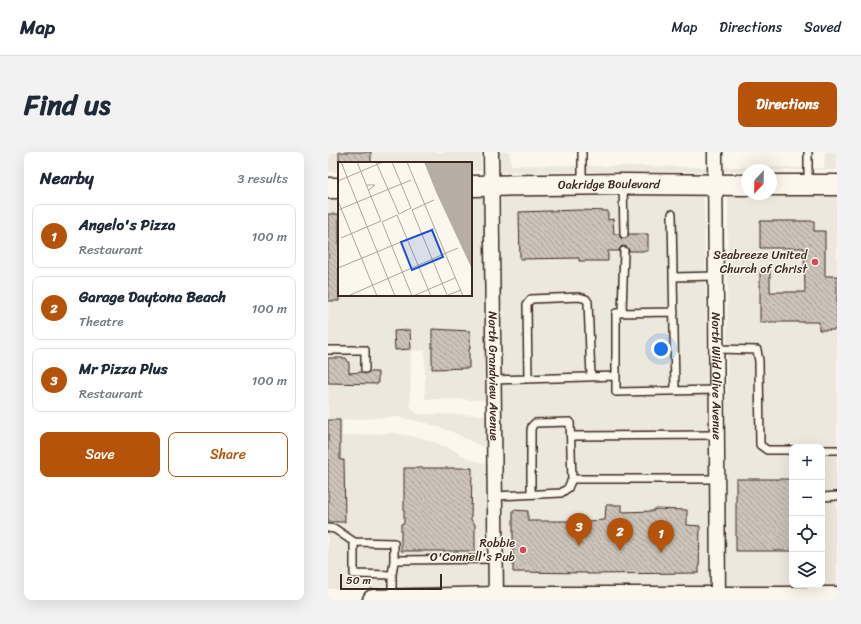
<!DOCTYPE html>
<meta charset="utf-8">
<style>
body{margin:0;font-family:Sriracha,sans-serif;background:#f2f2f3;color:#1f2937}
.controls{position:absolute;right:12px;bottom:12px;display:grid;overflow:hidden;border-radius:8px;box-shadow:0 4px 16px #0002}
.controls button{width:36px;height:36px;display:grid;place-items:center;padding:0;border:0;border-bottom:1px solid #e0e1e3;background:#fff;color:#1f2937;font:20px sans-serif}
.compass{position:absolute;left:413px;top:12px;width:36px;height:36px;border-radius:50%;background:#fff;box-shadow:0 4px 16px #0002;rotate:202deg}
.scale{position:absolute;left:12px;bottom:10px;width:102px;box-sizing:border-box;padding-left:4px;border:2px solid #3b2a1e;border-top:0;font-size:11px;line-height:14px;white-space:nowrap;color:#3b2a1e;-webkit-text-stroke:3px #fbf7ec;paint-order:stroke}
.you{position:absolute;left:333px;top:197px;width:14px;height:14px;margin:-10px;border:3px solid #fff;border-radius:50%;background:#1a73e8;box-shadow:0 0 0 6px #1a73e833}
.badge{display:grid;place-items:center;width:26px;height:26px;border-radius:50%;background:#b45309;color:#fff;font-size:13px;font-weight:700}
.pin{position:absolute;translate:-50% -33px;filter:drop-shadow(0 1px 2px #0008)}
.pin::after{content:'';position:absolute;top:21px;width:14px;height:12px;background:inherit;clip-path:polygon(0 0,100% 0,50% 100%)}
.list{margin:0;padding:0;list-style:none}
h2{display:flex;justify-content:space-between;align-items:center;height:52px;margin:0;padding:0 16px;font-size:17px}
h2 small{font-size:13px;font-weight:400;color:#747a83}
.list li{display:grid;grid-template-columns:26px 1fr auto;gap:12px;align-items:center;box-sizing:border-box;height:64px;margin:0 8px 8px;padding:0 8px;border:1px solid #e0e1e3;border-radius:8px}
.list b{display:block;font-size:15px;white-space:nowrap}
.list p{margin:0;font-size:13px;white-space:nowrap;color:#747a83}
.list em{font-size:13px;font-style:normal;color:#747a83}
.actions{display:flex;gap:8px;padding:12px 16px}
.actions a{flex:1;padding:9px 0;border:1px solid #b45309;border-radius:8px;text-align:center;font-size:14px;color:#b45309}
.actions .main{background:#b45309;color:#fff}
.icon{flex:none;width:22px;height:22px;fill:none;stroke:currentColor;stroke-width:2;stroke-linecap:round;stroke-linejoin:round}
.map{position:relative;flex:none;width:509px;height:448px;overflow:hidden;border-radius:8px}
header{display:flex;align-items:center;gap:24px;box-sizing:border-box;height:56px;padding:0 20px;background:#fff;border-bottom:1px solid #e0e1e3}
header strong{font-size:19px}
nav{display:flex;gap:22px;margin-inline-start:auto;font-size:14px}
.intro{display:flex;align-items:center;justify-content:space-between;box-sizing:border-box;height:96px;padding:0 24px}
h1{margin:0;font-size:28px}
.button{padding:10px 18px;border-radius:8px;background:#b45309;color:#fff;font-size:14px;font-weight:700}
main{display:flex;gap:24px;padding:0 24px}
aside{flex:1;background:#fff;border-radius:8px;box-shadow:0 4px 16px #0002}
.map>svg:first-child{display:block}
.built{fill:#ede8dd;fill-rule:evenodd}
.building{fill:url(#building-back-hatch);stroke:#3b2a1e}
.lines{fill:none;stroke-linecap:round;stroke-linejoin:round}
.service-casing{stroke:#3b2a1e;stroke-width:10}
.minor-casing{stroke:#3b2a1e;stroke-width:17}
.secondary-casing{stroke:#3b2a1e;stroke-width:23}
.service{stroke:#fbf7ec;stroke-width:7}
.minor{stroke:#fbf7ec;stroke-width:14}
.secondary{stroke:#fbf7ec;stroke-width:20}
.poi-dot{fill:#d1495b;stroke:#fbf7ec;stroke-width:1.5}
.labels{text-anchor:middle;stroke-width:3;stroke-linejoin:round;paint-order:stroke}
.street-label{font-size:12px;fill:#3b2a1e;stroke:#fbf7ec}
.poi-label{font-size:12px;fill:#3b2a1e;stroke:#fbf7ec;text-anchor:end}
.inset-road{fill:none;stroke:#aea59a;stroke-width:1}
.view{fill:#1d4ed8;fill-opacity:0.15;stroke:#1d4ed8;stroke-width:2}
.inset-edge{fill:none;stroke:#3b2a1e;stroke-width:2}
</style>
<header>
<strong>Map</strong>
<nav><a>Map</a><a>Directions</a><a>Saved</a></nav>
</header>
<div class="intro"><h1>Find us</h1><a class="button">Directions</a></div>
<main>
<aside>
<h2>Nearby<small>3 results</small></h2>
<ul class="list">
<li><span class="badge">1</span><div><b>Angelo's Pizza</b><p>Restaurant</p></div><em>100 m</em></li>
<li><span class="badge">2</span><div><b>Garage Daytona Beach</b><p>Theatre</p></div><em>100 m</em></li>
<li><span class="badge">3</span><div><b>Mr Pizza Plus</b><p>Restaurant</p></div><em>100 m</em></li>
</ul>
<div class="actions"><a class="main">Save</a><a>Share</a></div>
</aside>
<div class="map">
<svg width="509" height="448" viewBox="0 0 509 448">
<defs>
<pattern id="building-back-hatch" width="6" height="6" patternUnits="userSpaceOnUse"><rect width="6" height="6" fill="#ccc4b9"/><path d="M-1 5l2 2M0 0l6 6M5-1l2 2" fill="none" stroke="#a79f96"/></pattern>
</defs>
<rect width="100%" height="100%" fill="#fbf7ec"/>
<filter id="ink" filterUnits="userSpaceOnUse"><feTurbulence type="fractalNoise" baseFrequency=".025" numOctaves="2"/><feDisplacementMap in="SourceGraphic" scale="8" xChannelSelector="R" yChannelSelector="G"/><feConvolveMatrix kernelMatrix="1 2 1 2 8 2 1 2 1" color-interpolation-filters="sRGB"/></filter>
<g filter="url(#ink)">
<!-- built -->
<path class="built" d="M 0,0 L 153,0 L 153,19 L 143,19 L 143,11 L 11,11 L 11,20 L 0,20 Z
M 171,0 L 182,0 L 183,13 L 380,15 L 380,20 L 171,20 Z
M 497,0 L 509,0 L 509,18 L 419,18 L 419,19 L 395,19 L 395,15 L 496,16 Z
M 156,41 L 159,248 L 97,247 L 97,198 L 83,199 L 82,255 L 89,262 L 159,263 L 159,295 L 150,293 L 127,281 L 99,271 L 68,265 L 15,268 L 14,284 L 65,281 L 94,286 L 121,296 L 144,308 L 160,312 L 161,438 L 0,437 L 0,44 L 11,44 L 11,143 L 143,143 L 143,42 Z
M 400,42 L 509,42 L 509,437 L 397,438 ZM 464,295 L 494,295 L 494,433 L 464,433 Z
M 173,43 L 376,43 L 383,438 L 175,438 L 174,305 L 175,299 L 173,298 L 174,248 L 173,248 Z"/>
<!-- building -->
<path class="building" d="M 11,0 L 43,0 L 43,11 L 11,11 Z
M 251,58 L 280,59 L 280,68 L 285,67 L 286,82 L 291,82 L 292,85 L 294,87 L 298,86 L 301,82 L 320,82 L 320,99 L 301,99 L 299,95 L 294,94 L 292,96 L 291,99 L 280,99 L 280,109 L 251,109 L 251,106 L 192,107 L 191,60 Z
M 0,62 L 11,62 L 11,149 L 0,149 Z
M 432,69 L 486,69 L 486,79 L 497,79 L 497,124 L 509,124 L 509,178 L 491,178 L 491,170 L 432,170 L 432,118 L 442,118 L 442,140 L 477,140 L 476,96 L 432,96 Z
M 104,177 L 142,179 L 142,197 L 141,197 L 141,216 L 104,217 Z
M 82,178 L 83,197 L 67,198 L 66,179 Z
M 0,206 L 18,206 L 21,211 L 21,221 L 34,220 L 37,222 L 41,220 L 50,220 L 50,232 L 0,231 Z
M 0,268 L 12,268 L 12,308 L 16,308 L 17,370 L 0,370 Z
M 76,316 L 144,316 L 143,368 L 147,372 L 147,399 L 73,399 L 73,372 L 76,371 Z
M 408,327 L 464,327 L 464,399 L 408,399 Z
M 278,353 L 294,353 L 294,360 L 326,359 L 326,357 L 359,358 L 359,373 L 372,374 L 371,421 L 259,422 L 259,421 L 185,420 L 185,358 L 200,359 L 200,369 L 258,369 L 277,368 Z"/>
<g class="lines">
<defs>
<path id="service" d="M 254,0 L 254,32
M 480,31 L 480,0
M 295,32 L 296,82
M 344,62 L 347,239
M 345,125 L 388,124
M 294,160 L 296,99
M 389,197 L 429,198 L 431,209 L 432,293 L 439,298 L 464,298
M 0,198 L 37,198 L 37,217
M 288,224 L 288,161 L 346,160
M 200,227 L 199,152 L 203,147 L 251,145 L 258,147 L 260,150 L 263,225
M 166,228 L 288,224 L 288,240 L 389,238
M 243,284 L 389,283
M 494,298 L 509,298
M 244,327 L 389,327
M 167,344 L 233,341 L 240,336 L 244,327 L 242,270 L 207,271 L 204,274 L 203,278 L 203,342
M 494,345 L 509,344
M 0,376 L 7,377 L 26,390
M 64,423 L 26,422 L 26,390 L 66,391 L 66,409
M 64,447 L 64,423 L 66,409 L 70,408 L 168,407"/>
<g id="minor">
<path id="s1" d="M 163,0 L 168,448"/>
<path id="s2" d="M 387,0 L 390,448"/>
</g>
<g id="secondary">
<path d="M 443,33 L 509,33"/>
<path id="s3" d="M 143,34 L 295,32 L 419,33"/>
<path d="M 0,36 L 11,36"/>
<path d="M 45,448 L 168,445 L 509,445"/>
</g>
</defs>
<!-- service casing -->
<use href="#service" class="service-casing"/>
<!-- minor casing -->
<use href="#minor" class="minor-casing"/>
<!-- secondary casing -->
<use href="#secondary" class="secondary-casing"/>
<!-- service -->
<use href="#service" class="service"/>
<!-- minor -->
<use href="#minor" class="minor"/>
<!-- secondary -->
<use href="#secondary" class="secondary"/>
</g>
</g>
<!-- markers -->
<g class="poi-dot">
<circle cx="487" cy="110" r="4"/>
<circle cx="195" cy="398" r="4"/>
</g>
<g class="labels">
<!-- street labels -->
<g class="street-label">
<text dy="4" stroke="none"><textPath href="#s3" startOffset="138">Oakridge Boulevard</textPath></text>
<text dy="4" stroke="none"><textPath href="#s1" startOffset="224">North Grandview Avenue</textPath></text>
<text dy="4" stroke="none"><textPath href="#s2" startOffset="224">North Wild Olive Avenue</textPath></text>
</g>
<!-- poi labels -->
<g class="poi-label">
<text x="479" y="107">Seabreeze United<tspan x="479" dy="14">Church of Christ</tspan></text>
<text x="187" y="395">Robbie<tspan x="187" dy="14">O'Connell's Pub</tspan></text>
</g>
</g>
<!-- overview -->
<g transform="translate(10 10)">
<rect width="134" height="134" fill="#fbf7ec"/>
<path d="M 86,0 L 134,0 L 134,107 L 98,30 Z" fill="#b6aea2"/>
<path d="M 5,112 L 11,116 L 18,134 L 0,134 L 0,114 Z" fill="#fbf7ec"/>
<path class="inset-road" d="M 3,0 L 57,134M 38,0 L 61,52 L 73,46 L 54,0M 69,0 L 125,134M 0,19 L 45,0M 29,23 L 37,23 L 31,28M 96,38 L 74,48 L 109,133M 0,39 L 39,134M 0,48 L 73,18M 3,76 L 43,59 L 19,0M 108,91 L 120,86M 0,106 L 97,66M 10,134 L 108,91M 74,134 L 44,60 L 59,53 L 93,134M 75,134 L 117,116M 108,134 L 123,128"/>
<path class="view" d="M 94,68 L 105,95 L 74,108 L 63,80 Z"/>
<rect width="134" height="134" class="inset-edge"/>
</g>
</svg>
<div class="controls">
<button>+</button>
<button>−</button>
<button><svg class="icon" aria-label="locate" viewBox="0 0 24 24"><circle cx="12" cy="12" r="6"/><path d="M12 2v4M12 18v4M2 12h4M18 12h4"/></svg></button>
<button><svg class="icon" aria-label="layers" viewBox="0 0 24 24"><path d="M12 4l9 5-9 5-9-5zM3 14l9 5 9-5"/></svg></button>
</div>
<svg class="compass" viewBox="-18 -18 36 36"><path d="M0-13l5 13h-10z" fill="#e53935"/><path d="M0 13l5-13h-10z" fill="#747a83"/></svg>
<div class="scale">50 m</div>
<div class="you"></div>
<div class="pin badge" style="left:333px;top:401px">1</div>
<div class="pin badge" style="left:292px;top:399px">2</div>
<div class="pin badge" style="left:251px;top:394px">3</div>
</div>
</main>
